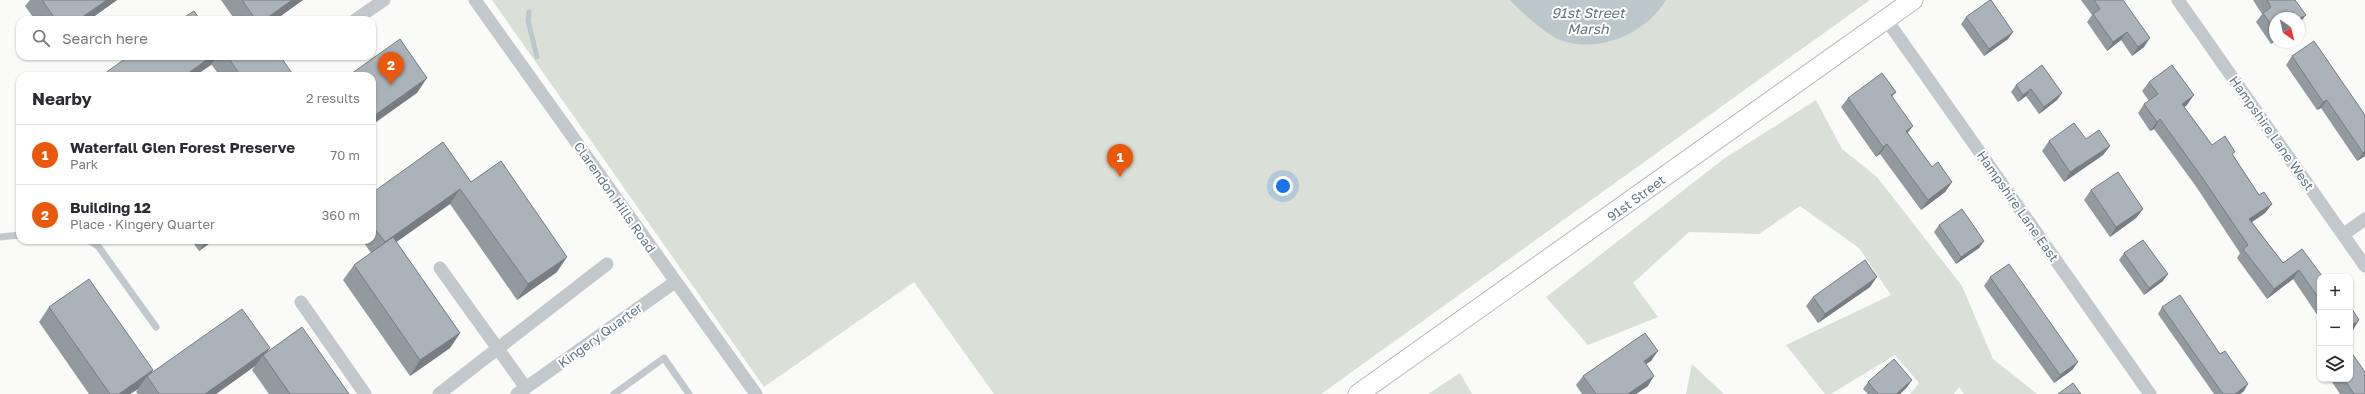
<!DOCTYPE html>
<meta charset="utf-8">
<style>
body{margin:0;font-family:"Golos Text",sans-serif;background:#f2f2f3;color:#2b2b33}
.controls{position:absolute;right:12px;bottom:12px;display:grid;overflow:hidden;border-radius:8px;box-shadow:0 1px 3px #0004}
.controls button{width:36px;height:36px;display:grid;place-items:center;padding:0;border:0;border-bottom:1px solid #e1e1e2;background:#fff;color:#2b2b33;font:20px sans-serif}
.compass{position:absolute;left:2269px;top:12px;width:36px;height:36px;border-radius:50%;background:#fff;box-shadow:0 1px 3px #0004;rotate:146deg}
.you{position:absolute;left:1283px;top:186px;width:14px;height:14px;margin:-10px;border:3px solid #fff;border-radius:50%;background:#1a73e8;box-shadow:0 0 0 6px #1a73e833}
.badge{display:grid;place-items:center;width:26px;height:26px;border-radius:50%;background:#ea580c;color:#fff;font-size:13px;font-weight:700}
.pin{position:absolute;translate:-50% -33px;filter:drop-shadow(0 1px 2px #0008)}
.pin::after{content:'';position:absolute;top:21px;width:14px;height:12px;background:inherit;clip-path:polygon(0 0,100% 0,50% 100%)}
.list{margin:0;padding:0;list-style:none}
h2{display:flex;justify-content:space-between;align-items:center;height:52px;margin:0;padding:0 16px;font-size:17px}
h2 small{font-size:13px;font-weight:400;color:#7c7c81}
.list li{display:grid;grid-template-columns:26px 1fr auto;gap:12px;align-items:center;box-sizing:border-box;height:60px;padding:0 16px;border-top:1px solid #e1e1e2}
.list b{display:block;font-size:15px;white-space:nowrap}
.list p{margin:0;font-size:13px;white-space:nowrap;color:#7c7c81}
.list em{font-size:13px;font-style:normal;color:#7c7c81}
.icon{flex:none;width:22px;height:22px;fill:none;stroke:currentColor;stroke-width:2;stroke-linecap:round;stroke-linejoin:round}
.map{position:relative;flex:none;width:2365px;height:394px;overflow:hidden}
.search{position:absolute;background:#fff;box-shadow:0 1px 3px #0004;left:16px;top:16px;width:360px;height:44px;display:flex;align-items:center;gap:10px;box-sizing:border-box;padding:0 14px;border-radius:12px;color:#7c7c81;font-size:15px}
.panel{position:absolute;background:#fff;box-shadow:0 1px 3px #0004;left:16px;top:72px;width:360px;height:172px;border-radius:12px}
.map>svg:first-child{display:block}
.green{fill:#dadfd7}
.water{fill:#bbc7cb}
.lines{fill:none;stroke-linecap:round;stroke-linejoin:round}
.stream{stroke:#bbc7cb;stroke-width:5}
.secondary-casing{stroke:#b3babf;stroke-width:21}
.lane{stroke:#c3c8cc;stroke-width:7}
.street{stroke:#c3c8cc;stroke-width:13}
.secondary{stroke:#fff;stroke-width:19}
.wall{fill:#929a9f}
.shaded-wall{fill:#777d82}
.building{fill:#aab3b9;stroke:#777d82}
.labels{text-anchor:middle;stroke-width:4;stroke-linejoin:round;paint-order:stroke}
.street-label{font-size:13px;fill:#657683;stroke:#fff}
.water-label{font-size:14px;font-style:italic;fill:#60757c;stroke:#fff}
</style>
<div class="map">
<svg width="2365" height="394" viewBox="0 0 2365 394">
<rect width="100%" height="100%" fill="#fafaf8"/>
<!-- green -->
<path class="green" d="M 492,0 L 1870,0 L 1321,394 L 994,394 L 914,282 L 764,387 Z
M 1816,100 L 1842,149 L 1877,177 L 1962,286 L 1993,359 L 2037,394 L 1964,394 L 1959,387 L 1954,394 L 1910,394 L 1919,383 L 1895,355 L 1831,394 L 1825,394 L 1786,345 L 1891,295 L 1859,248 L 1800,206 L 1759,234 L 1689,232 L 1633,283 L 1658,317 L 1588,345 L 1546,297 L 1725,158 Z
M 1692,364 L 1724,394 L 1686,394 Z
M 1460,373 L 1472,394 L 1428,394 Z"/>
<!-- water -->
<path class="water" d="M 1510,0 L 1666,0 C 1645,34 1599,54 1560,40 C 1547,35 1519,10 1510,0 Z"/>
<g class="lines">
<!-- stream -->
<path class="stream" d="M 529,12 L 528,21 L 537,57"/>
<defs>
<path id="secondary" d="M 1358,394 L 1913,0"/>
</defs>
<!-- secondary casing -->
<use href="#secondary" class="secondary-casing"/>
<!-- lane -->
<path class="lane" d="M 0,237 L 20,235
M 88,240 L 98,246 L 156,327
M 614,394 L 664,358 L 689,394"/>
<!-- street -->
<path class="street" d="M 475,0 L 756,394
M 2178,0 L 2365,266
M 1886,19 L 2150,394
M 355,20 L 384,0
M 2343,235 L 2365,219
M 440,268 L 526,388
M 301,302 L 365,394
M 439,394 L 607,264
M 517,394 L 675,282"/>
<!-- secondary -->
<use href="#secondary" class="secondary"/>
</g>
<!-- wall -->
<path class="wall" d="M 30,0 L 117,0 L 89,20 L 35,20 L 25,6 Z
M 221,0 L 303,0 L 275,20 L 235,20 Z
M 2081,0 L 2123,0 L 2144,47 L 2132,56 L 2121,40 L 2107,51 L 2087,22 L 2092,15 Z
M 2253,0 L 2295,0 L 2275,18 L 2275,41 L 2271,44 L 2256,22 L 2262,14 Z
M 1966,17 L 2008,39 L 1984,56 L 1961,24 Z
M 129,56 L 280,56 L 294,76 L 220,76 L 211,64 L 211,65 Z
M 2292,56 L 2365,115 L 2365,156 L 2357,161 L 2321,108 L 2317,110 L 2286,65 Z
M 2149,82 L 2187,105 L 2184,107 L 2212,145 L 2233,155 L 2259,195 L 2272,204 L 2265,213 L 2252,222 L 2283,263 L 2320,277 L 2320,319 L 2293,279 L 2267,299 L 2237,258 L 2240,253 L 2195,185 L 2154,129 L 2150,131 L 2138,113 L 2144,104 L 2149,101 L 2142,91 Z
M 2016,85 L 2062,93 L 2057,100 L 2039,114 L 2026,96 L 2018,102 L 2011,92 Z
M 1896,92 L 1892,97 L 1908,133 L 1932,167 L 1952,182 L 1945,192 L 1921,210 L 1880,154 L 1876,157 L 1841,107 L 1848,98 Z
M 2086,139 L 2110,146 L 2103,155 L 2064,182 L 2042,151 L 2049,141 Z
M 471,182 L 557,272 L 517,300 L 450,204 L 396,242 L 460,333 L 450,348 L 410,376 L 343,280 L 354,265 L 371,253 L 362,240 L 372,240 L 372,193 Z
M 2091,190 L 2143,209 L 2136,218 L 2110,237 L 2084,200 Z
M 1939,225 L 1984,241 L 1979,248 L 1956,264 L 1934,232 Z
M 191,240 L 214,240 L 199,251 Z
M 2124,253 L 2163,281 L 2144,295 L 2119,260 Z
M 1990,277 L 2078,362 L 2072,370 L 2054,383 L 1984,286 Z
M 1870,287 L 1818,323 L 1806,306 L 1813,297 Z
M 49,307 L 153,370 L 151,373 L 267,352 L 349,394 L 269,394 L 252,370 L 255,366 L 216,394 L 138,394 L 136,392 L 138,389 L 130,394 L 89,394 L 39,322 Z
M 2162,307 L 2244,391 L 2240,394 L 2214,394 L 2158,314 Z
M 1651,361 L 1646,364 L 1648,386 L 1636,394 L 1582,394 L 1576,385 L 1583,376 Z
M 2330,379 L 2350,379 L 2365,394 L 2340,394 Z
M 1912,380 L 1907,387 L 1900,394 L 1868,394 L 1863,389 L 1868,382 Z"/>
<!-- shaded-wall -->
<path class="shaded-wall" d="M 107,0 L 117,0 L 89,20 L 78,20 Z
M 292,0 L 303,0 L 275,20 L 264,20 Z
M 2306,15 L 2299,24 L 2299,19 Z
M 2013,32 L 2008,39 L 1984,56 L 1989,49 Z
M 2127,32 L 2121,40 L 2107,51 L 2113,42 Z
M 2150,38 L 2144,47 L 2132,56 L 2138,47 Z
M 2275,38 L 2275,41 L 2271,44 Z
M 212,56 L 217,56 L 211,65 L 195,76 L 184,76 Z
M 427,78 L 417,93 L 372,125 L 372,117 Z
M 2031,89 L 2026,96 L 2018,102 L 2023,95 Z
M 2062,93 L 2057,100 L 2039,114 L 2044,107 Z
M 2194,95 L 2187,105 L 2176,113 L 2182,104 Z
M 2327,100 L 2321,108 L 2317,110 L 2323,102 Z
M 2160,119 L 2154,129 L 2150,131 L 2157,122 Z
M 1913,126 L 1906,135 L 1906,131 Z
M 1887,144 L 1880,154 L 1876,157 L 1883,147 Z
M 2110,146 L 2103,155 L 2064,182 L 2070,172 Z
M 2365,151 L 2365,156 L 2357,161 L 2363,153 Z
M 1952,182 L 1945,192 L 1921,210 L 1928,200 Z
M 460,189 L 450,204 L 374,258 L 385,242 Z
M 2272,204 L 2265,213 L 2243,228 L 2249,219 Z
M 2143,209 L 2136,218 L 2110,237 L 2116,227 Z
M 207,240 L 214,240 L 199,251 Z
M 1984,241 L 1979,248 L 1956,264 L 1961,257 Z
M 567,257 L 557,272 L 517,300 L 528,284 Z
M 2299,270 L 2293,279 L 2267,299 L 2274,289 Z
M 2168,274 L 2163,281 L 2144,295 L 2149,288 Z
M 1877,277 L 1870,287 L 1818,323 L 1825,314 Z
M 2359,320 L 2353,330 L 2350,332 L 2350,327 Z
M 460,333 L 450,348 L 410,376 L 420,360 Z
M 270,348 L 264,357 L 263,355 L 255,366 L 216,394 L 205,394 Z
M 1658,351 L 1651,361 L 1637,370 L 1644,361 Z
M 2078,362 L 2072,370 L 2054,383 L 2060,375 Z
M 153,370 L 148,378 L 147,376 L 138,389 L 130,394 L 119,394 Z
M 1654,376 L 1648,386 L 1636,394 L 1628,394 Z
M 1912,380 L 1907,387 L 1900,394 L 1896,394 Z
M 2248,384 L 2244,391 L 2240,394 L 2235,394 Z"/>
<!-- building -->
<path class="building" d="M 42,0 L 107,0 L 78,20 L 56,20 Z
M 242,0 L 292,0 L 264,20 L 256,20 Z
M 1990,0 L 1991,0 L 2013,32 L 1989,49 L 1966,17 Z
M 2094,0 L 2123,0 L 2150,38 L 2138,47 L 2127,32 L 2113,42 L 2093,14 L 2100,9 Z
M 2267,0 L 2295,0 L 2306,15 L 2299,19 L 2299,18 L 2275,18 L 2275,30 L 2263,13 L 2271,7 Z
M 194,11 L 200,20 L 180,20 Z
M 253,17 L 255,20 L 249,20 Z
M 400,39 L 427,78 L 372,117 L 372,76 L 348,76 Z
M 2314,41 L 2365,115 L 2365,151 L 2363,153 L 2327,100 L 2323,102 L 2292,56 Z
M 129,56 L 212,56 L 184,76 L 101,76 Z
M 227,56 L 280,56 L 294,76 L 241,76 Z
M 2042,65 L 2062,93 L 2044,107 L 2031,89 L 2023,95 L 2016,85 Z
M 2172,65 L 2194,95 L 2182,104 L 2212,145 L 2225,136 L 2235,152 L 2232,154 L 2259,195 L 2264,192 L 2272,204 L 2249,219 L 2283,263 L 2302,249 L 2323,277 L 2320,277 L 2320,300 L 2299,270 L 2274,289 L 2243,249 L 2248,245 L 2201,176 L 2160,119 L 2157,122 L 2144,104 L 2158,94 L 2149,82 Z
M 1882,73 L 1896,92 L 1891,95 L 1913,126 L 1906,131 L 1932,167 L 1938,162 L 1952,182 L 1928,200 L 1887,144 L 1883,147 L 1848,98 Z
M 2074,123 L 2086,139 L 2099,130 L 2110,146 L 2070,172 L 2049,141 Z
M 443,142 L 471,182 L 501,161 L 567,257 L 528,284 L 460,189 L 385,242 L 372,225 L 372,193 Z
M 2118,172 L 2143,209 L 2116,227 L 2091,190 Z
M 1962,209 L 1984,241 L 1961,257 L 1939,225 Z
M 393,237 L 460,333 L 420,360 L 354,265 Z
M 2143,240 L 2168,274 L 2149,288 L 2124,253 Z
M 1865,260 L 1877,277 L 1825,314 L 1813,297 Z
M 2009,264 L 2078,362 L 2060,375 L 1990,277 Z
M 89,279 L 153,370 L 119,394 L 110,394 L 49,307 Z
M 2180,295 L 2220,354 L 2225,351 L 2248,384 L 2235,394 L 2223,394 L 2162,307 Z
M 2350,306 L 2359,320 L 2350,327 Z
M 242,309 L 270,348 L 205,394 L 159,394 L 147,376 Z
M 302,327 L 349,394 L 290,394 L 263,355 Z
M 1645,333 L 1658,351 L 1644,361 L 1654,376 L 1628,394 L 1596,394 L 1583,376 Z
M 2351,352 L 2365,372 L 2365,394 L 2354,394 L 2344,379 L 2350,379 L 2350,353 Z
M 1894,359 L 1912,380 L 1896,394 L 1878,394 L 1868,382 Z
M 2073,383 L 2081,394 L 2058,394 Z"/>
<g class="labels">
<!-- street labels -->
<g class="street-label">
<text transform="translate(2272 133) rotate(55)" y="5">Hampshire Lane West</text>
<text transform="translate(615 197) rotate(55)" y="5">Clarendon Hills Road</text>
<text transform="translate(1636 198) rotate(-36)" y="5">91st Street</text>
<text transform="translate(2018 206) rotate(55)" y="5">Hampshire Lane East</text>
<text transform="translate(600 335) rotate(-36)" y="5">Kingery Quarter</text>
</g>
<!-- water labels -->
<g class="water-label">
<text x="1588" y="18">91st Street<tspan x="1588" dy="16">Marsh</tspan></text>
</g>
</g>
</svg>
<div class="controls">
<button>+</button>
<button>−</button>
<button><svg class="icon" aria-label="layers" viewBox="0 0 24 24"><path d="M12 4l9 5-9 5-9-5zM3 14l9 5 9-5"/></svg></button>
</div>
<svg class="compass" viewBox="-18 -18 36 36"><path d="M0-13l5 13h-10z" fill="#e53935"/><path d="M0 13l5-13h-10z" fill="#7c7c81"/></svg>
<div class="you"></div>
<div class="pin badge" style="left:1120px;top:177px">1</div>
<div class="pin badge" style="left:391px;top:85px">2</div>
<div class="search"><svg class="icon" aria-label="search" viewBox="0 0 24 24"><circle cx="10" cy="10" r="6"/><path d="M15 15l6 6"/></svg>Search here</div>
<section class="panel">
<h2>Nearby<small>2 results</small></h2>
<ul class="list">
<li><span class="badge">1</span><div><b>Waterfall Glen Forest Preserve</b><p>Park</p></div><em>70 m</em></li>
<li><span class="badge">2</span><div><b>Building 12</b><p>Place · Kingery Quarter</p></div><em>360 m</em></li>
</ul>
</section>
</div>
